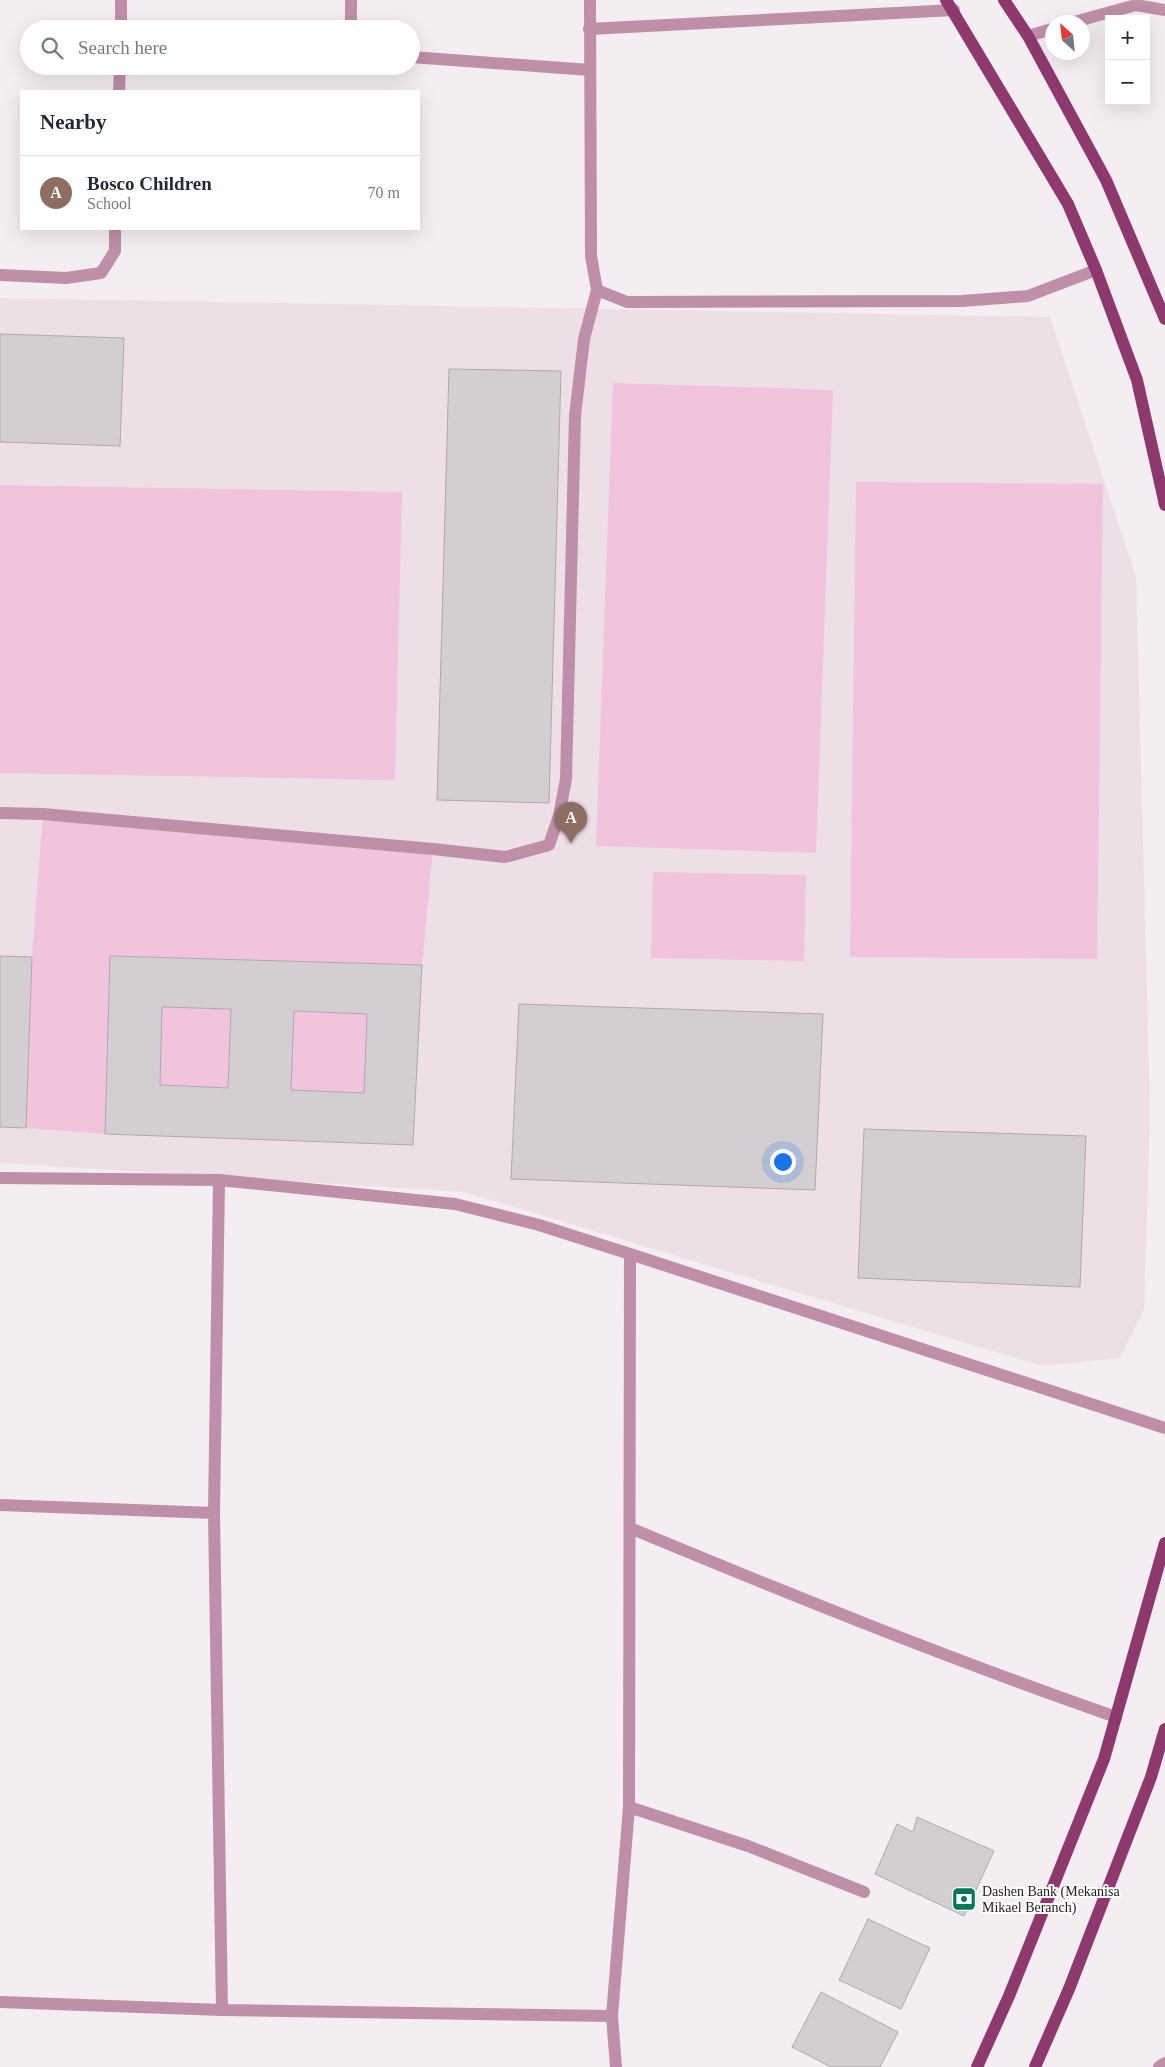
<!DOCTYPE html>
<meta charset="utf-8">
<style>
body{margin:0;font-family:Georgia,serif;background:#f6f6f7;color:#1f2937}
.controls{position:absolute;right:15px;top:15px;display:grid;overflow:hidden;border-radius:0px;box-shadow:0 5px 20px #0002}
.controls button{width:45px;height:45px;display:grid;place-items:center;padding:0;border:0;border-bottom:1px solid #e0e1e3;background:#fff;color:#1f2937;font:25px sans-serif}
.compass{position:absolute;left:1045px;top:15px;width:45px;height:45px;border-radius:50%;background:#fff;box-shadow:0 5px 20px #0002;rotate:333deg}
.you{position:absolute;left:782px;top:1161px;width:18px;height:18px;margin:-12px;border:4px solid #fff;border-radius:50%;background:#1a73e8;box-shadow:0 0 0 8px #1a73e833}
.badge{display:grid;place-items:center;width:32px;height:32px;border-radius:50%;background:#d93025;color:#fff;font-size:16px;font-weight:700}
.pin{position:absolute;translate:-50% -41px;filter:drop-shadow(0 1px 2px #0008)}
.pin::after{content:'';position:absolute;top:26px;width:18px;height:15px;background:inherit;clip-path:polygon(0 0,100% 0,50% 100%)}
.list{margin:0;padding:0;list-style:none}
h2{display:flex;justify-content:space-between;align-items:center;height:65px;margin:0;padding:0 20px;font-size:21px}
h2 small{font-size:16px;font-weight:400;color:#747a83}
.list li{display:grid;grid-template-columns:32px 1fr auto;gap:15px;align-items:center;box-sizing:border-box;height:75px;padding:0 20px;border-top:1px solid #e0e1e3}
.list b{display:block;font-size:19px;white-space:nowrap}
.list p{margin:0;font-size:16px;white-space:nowrap;color:#747a83}
.list em{font-size:16px;font-style:normal;color:#747a83}
.icon{flex:none;width:28px;height:28px;fill:none;stroke:currentColor;stroke-width:2;stroke-linecap:round;stroke-linejoin:round}
.map{position:relative;flex:none;width:1165px;height:2067px;overflow:hidden}
.search{position:absolute;background:#fff;box-shadow:0 5px 20px #0002;left:20px;top:20px;width:400px;height:55px;display:flex;align-items:center;gap:12px;box-sizing:border-box;padding:0 18px;border-radius:28px;color:#747a83;font-size:19px}
.panel{position:absolute;background:#fff;box-shadow:0 5px 20px #0002;left:20px;top:90px;width:400px;height:140px;border-radius:0px}
.map>svg:first-child{display:block}
.built{fill:#eedfe7}
.green{fill:#f1c3dc}
.building{fill:#d4cdd1;stroke:#afa8ac;fill-rule:evenodd}
.lines{fill:none;stroke-linecap:round;stroke-linejoin:round}
.minor{stroke:#bf8ea9;stroke-width:12}
.major{stroke:#8e396e;stroke-width:12}
.labels{text-anchor:middle;stroke-width:4;stroke-linejoin:round;paint-order:stroke}
.poi-label{font-size:14px;fill:#1f1d1e;stroke:#fffcfd;text-anchor:start}
</style>
<div class="map">
<svg width="1165" height="2067" viewBox="0 0 1165 2067">
<rect width="100%" height="100%" fill="#f4edf1"/>
<!-- built -->
<path class="built" d="M 0,298 L 1050,317 L 1136,576 L 1150,1111 L 1144,1310 L 1120,1358 L 1042,1366 L 464,1192 L 0,1163 Z"/>
<!-- green -->
<path class="green" d="M 613,383 L 833,390 L 816,853 L 596,846 Z
M 856,482 L 1103,484 L 1097,959 L 850,957 Z
M 0,485 L 402,492 L 395,780 L 0,773 Z
M 43,814 L 433,849 L 422,965 L 110,956 L 105,1134 L 26,1128 L 32,957 Z
M 653,872 L 806,875 L 804,961 L 651,958 Z
M 162,1007 L 231,1009 L 228,1088 L 160,1085 Z
M 294,1011 L 367,1014 L 364,1093 L 291,1090 Z"/>
<!-- building -->
<path class="building" d="M 0,334 L 124,338 L 120,446 L 0,442 Z
M 449,369 L 561,371 L 549,803 L 437,800 Z
M 0,956 L 32,957 L 26,1128 L 0,1127 Z
M 110,956 L 422,965 L 413,1145 L 105,1134 ZM 162,1007 L 231,1009 L 228,1088 L 160,1085 ZM 294,1011 L 367,1014 L 364,1093 L 291,1090 Z
M 519,1004 L 823,1014 L 815,1190 L 511,1179 Z
M 864,1129 L 1086,1136 L 1080,1287 L 858,1278 Z
M 917,1817 L 994,1851 L 964,1916 L 875,1874 L 897,1824 L 913,1832 Z
M 868,1919 L 930,1948 L 901,2009 L 839,1980 Z
M 821,1992 L 898,2032 L 880,2067 L 831,2067 L 792,2047 Z"/>
<g class="lines">
<!-- minor -->
<path class="minor" d="M 1074,22 L 1136,5 L 1165,10
M 121,29 L 121,0
M 351,29 L 351,0
M 589,29 L 954,10
M 1028,36 L 1052,29
M 411,57 L 590,70
M 119,91 L 120,66
M 0,275 L 66,278 L 101,273 L 115,251 L 115,229
M 597,290 L 627,302 L 962,301 L 1028,296 L 1096,270
M 0,813 L 43,814 L 433,849 L 505,857 L 549,845 L 559,816 L 566,779 L 575,416 L 584,339 L 597,290 L 591,256 L 590,0
M 0,1178 L 219,1180 L 455,1204 L 539,1225 L 630,1254 L 629,1807 L 612,2016 L 616,2067
M 219,1180 L 214,1513 L 222,2010
M 630,1254 L 1165,1428
M 0,1505 L 214,1513
M 630,1528 C 791,1595 952,1660 1116,1717
M 629,1807 L 748,1846 L 864,1892
M 0,2002 L 222,2010 L 612,2016
M 1159,2067 L 1165,2063"/>
<!-- major -->
<path class="major" d="M 946,0 L 1068,204 L 1096,270 L 1137,380 L 1165,505
M 1004,0 L 1028,36 L 1106,180 L 1165,319
M 977,2067 L 1009,1996 L 1104,1759 L 1165,1543
M 1035,2067 L 1069,1989 L 1151,1777 L 1165,1729"/>
</g>
<!-- icons -->
<defs>
<symbol id="bank-square" viewBox="-11 -11 22 22"><rect x="-9" y="-9" width="18" height="18" rx="4" fill="#007956" stroke="#fffcfd"/><path d="M-6-4H6V4H-6ZM0-2.3a2.3 2.3 0 1 0 0 4.6a2.3 2.3 0 1 0 0-4.6Z" fill="#fff"/></symbol>
</defs>
<g fill-rule="evenodd">
<use href="#bank-square" x="950" y="1885" width="28" height="28"/>
</g>
<g class="labels">
<!-- poi labels -->
<g class="poi-label">
<text x="982" y="1896">Dashen Bank (Mekanisa<tspan x="982" dy="16">Mikael Beranch)</tspan></text>
</g>
</g>
</svg>
<div class="controls">
<button>+</button>
<button>−</button>
</div>
<svg class="compass" viewBox="-18 -18 36 36"><path d="M0-13l5 13h-10z" fill="#e53935"/><path d="M0 13l5-13h-10z" fill="#747a83"/></svg>
<div class="you"></div>
<div class="pin badge" style="left:571px;top:843px;background:#8d6e63">A</div>
<div class="search"><svg class="icon" aria-label="search" viewBox="0 0 24 24"><circle cx="10" cy="10" r="6"/><path d="M15 15l6 6"/></svg>Search here</div>
<section class="panel">
<h2>Nearby<small></small></h2>
<ul class="list">
<li><span class="badge" style="background:#8d6e63">A</span><div><b>Bosco Children</b><p>School</p></div><em>70 m</em></li>
</ul>
</section>
</div>
